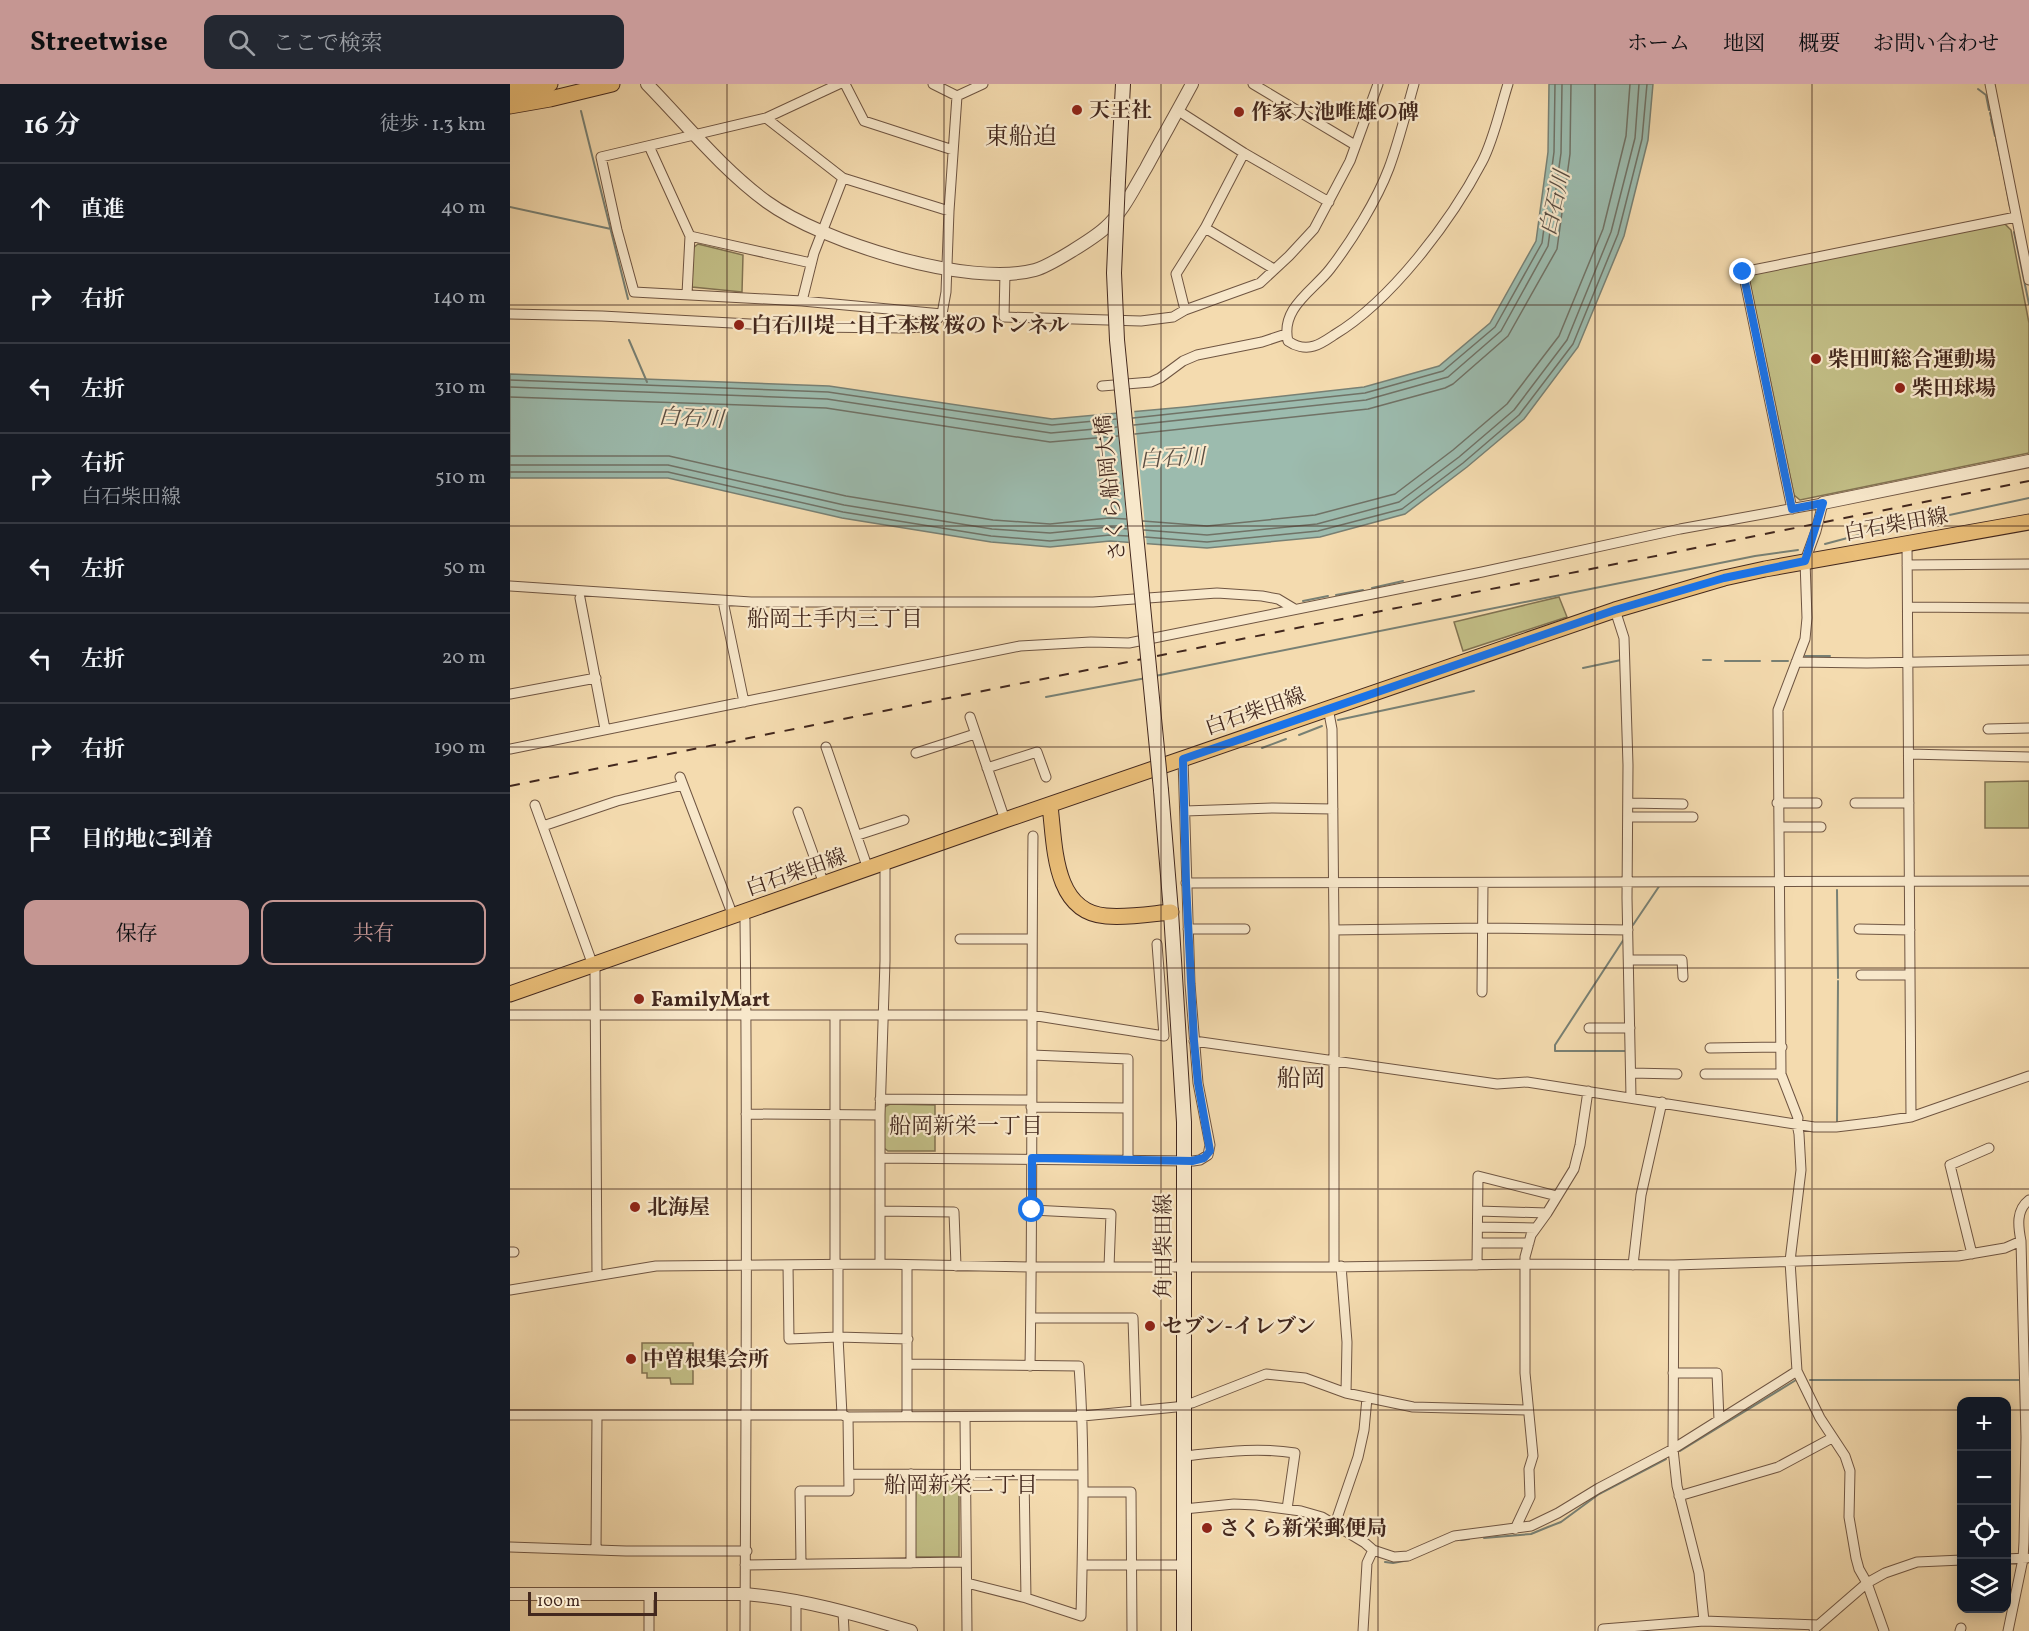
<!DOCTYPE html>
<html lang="ja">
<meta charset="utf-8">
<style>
body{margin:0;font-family:Vollkorn,"Noto Serif JP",serif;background:#242831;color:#f1f3f6}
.controls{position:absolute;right:18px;bottom:18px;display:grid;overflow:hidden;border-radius:12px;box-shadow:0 3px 15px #0003}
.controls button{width:54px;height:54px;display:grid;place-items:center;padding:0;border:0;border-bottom:2px solid #363941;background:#171b24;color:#f1f3f6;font:30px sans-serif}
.scale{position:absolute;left:18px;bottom:15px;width:129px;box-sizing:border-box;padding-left:6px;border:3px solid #43281e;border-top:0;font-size:16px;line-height:21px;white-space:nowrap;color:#43281e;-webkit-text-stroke:4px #f8e8cb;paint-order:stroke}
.stop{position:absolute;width:18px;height:18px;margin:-14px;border:4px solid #1a73e8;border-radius:50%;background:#fff}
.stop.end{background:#1a73e8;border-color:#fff;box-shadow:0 2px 6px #0008}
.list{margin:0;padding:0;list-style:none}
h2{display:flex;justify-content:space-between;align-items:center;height:78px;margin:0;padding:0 24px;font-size:26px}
h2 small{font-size:20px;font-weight:400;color:#9ea1a6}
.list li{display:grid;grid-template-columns:39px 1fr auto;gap:18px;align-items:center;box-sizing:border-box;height:90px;padding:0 24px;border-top:2px solid #363941}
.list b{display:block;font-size:22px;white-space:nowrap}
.list p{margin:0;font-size:20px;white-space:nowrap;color:#9ea1a6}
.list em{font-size:20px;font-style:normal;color:#9ea1a6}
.actions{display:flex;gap:12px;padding:18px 24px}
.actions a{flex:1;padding:14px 0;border:2px solid #c59692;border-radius:12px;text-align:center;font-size:21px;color:#c59692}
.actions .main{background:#c59692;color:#111}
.icon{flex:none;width:33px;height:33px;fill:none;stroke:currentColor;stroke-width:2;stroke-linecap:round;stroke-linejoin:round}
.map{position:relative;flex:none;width:1519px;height:1547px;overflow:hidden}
header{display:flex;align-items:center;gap:36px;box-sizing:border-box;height:84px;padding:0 30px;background:#c59692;color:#111}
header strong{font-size:28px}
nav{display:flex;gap:33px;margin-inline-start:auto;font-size:21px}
.search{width:420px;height:54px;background:#242831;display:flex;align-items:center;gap:15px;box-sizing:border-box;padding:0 21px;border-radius:12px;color:#9ea1a6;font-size:22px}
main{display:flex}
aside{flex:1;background:#171b24}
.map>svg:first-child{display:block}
.green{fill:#c2be86;stroke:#827352;stroke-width:1.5}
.water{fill:#9cbbae;stroke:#788074;stroke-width:1.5}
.pier{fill:#f4dbaf}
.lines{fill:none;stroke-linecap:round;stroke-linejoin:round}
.shore{stroke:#707266;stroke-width:1.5}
.stream{stroke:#788074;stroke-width:2}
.minor-casing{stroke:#6f5542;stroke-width:11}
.tertiary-casing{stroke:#6f5542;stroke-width:14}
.secondary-casing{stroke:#43281e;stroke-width:16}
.primary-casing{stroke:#43281e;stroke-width:17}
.trunk-casing{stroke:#43281e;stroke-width:17}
.minor{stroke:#f8e8cb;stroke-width:9}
.tertiary{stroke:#f8e8cb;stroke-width:12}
.secondary{stroke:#f8e8cb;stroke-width:14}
.primary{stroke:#eabe78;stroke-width:15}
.trunk{stroke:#eabe78;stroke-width:15}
.rail{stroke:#43281e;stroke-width:2;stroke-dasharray:10 10;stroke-linecap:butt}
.secondary-bridge-casing{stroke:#43281e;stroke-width:16;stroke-linecap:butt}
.secondary-bridge{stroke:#f8e8cb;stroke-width:14}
.route{stroke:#1a73e8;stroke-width:8}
.grid{fill:none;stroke:#43281e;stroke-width:1.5;stroke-opacity:0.55}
.poi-dot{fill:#8f2418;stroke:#f8e8cb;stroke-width:2}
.labels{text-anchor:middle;stroke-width:4.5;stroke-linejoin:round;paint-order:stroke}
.poi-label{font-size:21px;font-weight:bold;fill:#43281e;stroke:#f8e8cb;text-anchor:start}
.street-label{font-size:21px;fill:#43281e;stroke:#f8e8cb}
.water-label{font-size:22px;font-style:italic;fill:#594d42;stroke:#f8e8cb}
.neighbourhood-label{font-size:22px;fill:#43281e;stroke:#f8e8cb}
.quarter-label{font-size:24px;fill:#43281e;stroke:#f8e8cb}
</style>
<header>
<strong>Streetwise</strong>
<div class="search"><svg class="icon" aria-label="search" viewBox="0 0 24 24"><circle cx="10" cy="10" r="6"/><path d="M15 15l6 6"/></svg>ここで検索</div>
<nav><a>ホーム</a><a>地図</a><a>概要</a><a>お問い合わせ</a></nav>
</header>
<main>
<aside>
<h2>16 分<small>徒歩 · 1.3 km</small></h2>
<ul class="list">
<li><svg class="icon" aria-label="ahead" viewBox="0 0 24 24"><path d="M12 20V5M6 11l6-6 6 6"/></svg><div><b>直進</b></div><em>40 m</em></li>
<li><svg class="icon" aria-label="right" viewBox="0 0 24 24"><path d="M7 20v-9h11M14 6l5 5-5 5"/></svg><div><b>右折</b></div><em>140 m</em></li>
<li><svg class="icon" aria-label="left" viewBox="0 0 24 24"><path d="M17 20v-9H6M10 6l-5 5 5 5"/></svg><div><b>左折</b></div><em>310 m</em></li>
<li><svg class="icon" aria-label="right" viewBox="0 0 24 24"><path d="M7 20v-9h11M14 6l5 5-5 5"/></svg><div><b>右折</b><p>白石柴田線</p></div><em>510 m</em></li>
<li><svg class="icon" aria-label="left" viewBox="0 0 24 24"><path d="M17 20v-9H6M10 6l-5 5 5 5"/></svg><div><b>左折</b></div><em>50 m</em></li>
<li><svg class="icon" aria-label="left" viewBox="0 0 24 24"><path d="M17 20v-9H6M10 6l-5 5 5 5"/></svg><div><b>左折</b></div><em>20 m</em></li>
<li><svg class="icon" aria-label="right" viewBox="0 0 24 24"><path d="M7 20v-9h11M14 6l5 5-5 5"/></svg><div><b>右折</b></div><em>190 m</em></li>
<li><svg class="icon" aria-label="arrive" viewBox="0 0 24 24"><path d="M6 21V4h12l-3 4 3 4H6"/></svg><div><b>目的地に到着</b></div></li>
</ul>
<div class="actions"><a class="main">保存</a><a>共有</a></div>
</aside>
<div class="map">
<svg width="1519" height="1547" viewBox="0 0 1519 1547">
<rect width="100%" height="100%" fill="#f4dbaf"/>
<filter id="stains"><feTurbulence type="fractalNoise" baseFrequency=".00333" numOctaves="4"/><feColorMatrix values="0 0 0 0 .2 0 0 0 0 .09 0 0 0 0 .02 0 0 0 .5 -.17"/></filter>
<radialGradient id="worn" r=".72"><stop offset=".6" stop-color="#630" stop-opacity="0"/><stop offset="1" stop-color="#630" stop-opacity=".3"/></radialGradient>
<!-- green -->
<path class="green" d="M 1494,139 L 1501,146 L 1519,239 L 1519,369 L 1290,416 L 1284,411 L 1238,190 Z
M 188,160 L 233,171 L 232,208 L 182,203 L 183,164 Z
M 1049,513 L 1057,533 L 953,567 L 944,538 Z
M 1519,697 L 1519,744 L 1475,744 L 1475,698 Z
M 380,1020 L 425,1021 L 425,1067 L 378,1067 L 374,1064 L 374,1023 Z
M 132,1259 L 183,1259 L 183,1300 L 161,1300 L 160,1294 L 137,1294 L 137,1289 L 132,1289 Z
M 406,1396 L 445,1396 L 449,1399 L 449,1473 L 404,1473 Z"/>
<!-- water -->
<path class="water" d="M 1039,0 L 1143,0 L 1138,56 L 1114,152 L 1068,263 L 1014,335 L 957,383 L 895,430 L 810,453 L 697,464 L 600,457 L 540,463 L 481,458 L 332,434 L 158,394 L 0,394 L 0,290 L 319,302 L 542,335 L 675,323 L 854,303 L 929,282 L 980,239 L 1026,157 L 1038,68 Z"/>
<!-- pier -->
<path class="pier" d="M 624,325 L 637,463 L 619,461 L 611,377 L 606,326 Z"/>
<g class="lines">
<!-- shore -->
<path class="shore" d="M 0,296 L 318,308 L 542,341 L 606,335
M 0,303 L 317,315 L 541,349 L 607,343
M 0,313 L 316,324 L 540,358 L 608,352
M 623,334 L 855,309 L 933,287 L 985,243 L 1032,159 L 1044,68 L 1045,0
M 624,341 L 856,316 L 938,293 L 991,247 L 1038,162 L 1051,69 L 1052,0
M 625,350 L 858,325 L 935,304 L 943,300 L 998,252 L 1047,165 L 1060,70 L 1061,0
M 0,372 L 159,372 L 336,412 L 483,436 L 540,440 L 599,434 L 616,435
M 0,381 L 158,381 L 334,421 L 482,445 L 540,449 L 599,443 L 617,445
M 0,388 L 158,388 L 333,428 L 481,452 L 540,457 L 600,451 L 618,452
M 633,437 L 697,442 L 805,431 L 885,410 L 943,366 L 997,320 L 1049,252 L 1093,145 L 1116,52 L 1120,0
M 634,446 L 697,451 L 807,440 L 889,418 L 949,373 L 1004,326 L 1057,256 L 1101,148 L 1125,54 L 1129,0
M 635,453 L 697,458 L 808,447 L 892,425 L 953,379 L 1009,331 L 1063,260 L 1108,150 L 1132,55 L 1137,0"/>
<!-- stream -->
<path class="stream" d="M 1468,5 L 1476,11 L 1479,26
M 71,27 L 118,215
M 1480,29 L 1481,33
M 1481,35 L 1485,52
M 1486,55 L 1492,82
M 1494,91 L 1500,123
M 0,123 L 101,145
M 1504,148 L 1519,220
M 119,256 L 137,298
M 1315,460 L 1360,448 L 1519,414
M 862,504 L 893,497
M 826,511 L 853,506
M 793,517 L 818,512
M 1295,572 L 1320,572
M 1193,576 L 1201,576
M 1215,577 L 1250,577
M 1262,577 L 1278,577
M 1073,584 L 1111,576
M 645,592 L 1245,472 L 1288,466
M 536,613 L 636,594
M 828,636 L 964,607
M 789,651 L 812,642
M 752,664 L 776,655
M 1327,806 L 1328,894
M 1123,841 L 1150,801
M 1114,855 L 1045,961 L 1045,967 L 1116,967
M 1327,1039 L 1328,897
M 1300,1296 L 1510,1296
M 1170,1367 L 1286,1296
M 974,1454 L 1021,1450 L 1038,1443 L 1051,1438 L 1089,1410 L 1156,1375
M 951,1456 L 959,1455
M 875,1478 L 883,1479 L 899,1476"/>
<defs>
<path id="minor" d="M 335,0 L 354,37 L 443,66
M 423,0 L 447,12
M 743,0 L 845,61
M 904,0 C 896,28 889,57 879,84 C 867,116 841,158 820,185 C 804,206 770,224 778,257 C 785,262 795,265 804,262 C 811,260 818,255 824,251 C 881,217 941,137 972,78 C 984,55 990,25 998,0
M 1480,0 L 1519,196
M 667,26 L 734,69 L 819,118
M 256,34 L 329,0
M 139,62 L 180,152 L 177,210
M 695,144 L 764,185
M 180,152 L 301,179
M 495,189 L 494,233 L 631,237 L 663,233 L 675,226 L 750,199 L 779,172 L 804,145 L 840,77 L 868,0
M 292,217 L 304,169 L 333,94
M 675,226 L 666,190 L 695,144 L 734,69
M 0,230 L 92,232 L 298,243 L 395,244 L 413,243 L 425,238 L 432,230 L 436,208 L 439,127 L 447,12 L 473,0
M 432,230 L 292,217 L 124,208 L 107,146 L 91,73 L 256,34 L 333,94 L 439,127
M 592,302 L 641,298 L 650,294 L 673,277 L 687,271 L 752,258 L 776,250
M 1282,425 L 1233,188 L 1506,133
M 1397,459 L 1401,1033
M 1397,481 L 1519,480
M 0,502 L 241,518 L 583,518 L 707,509 L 752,512 L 768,515 L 783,524
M 70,514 L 95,645
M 214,522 L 234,618
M 1398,523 L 1519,524
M 1105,526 L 1114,554 L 1118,681 L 1117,814 L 1121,1013
M 1286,578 L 1357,579 L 1519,576
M 0,610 L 86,594
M 818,624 L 822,645 L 824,846 L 824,1183
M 460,633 L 495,736
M 1478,645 L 1519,644
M 316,663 L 358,785
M 0,665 L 510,562 L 581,558 L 619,559 L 972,488 L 1170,445 L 1313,419 L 1306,447 L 1295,477 L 1297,534 L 1295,555 L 1268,626 L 1271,990 L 1288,1034 L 1287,1040 L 1289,1050 L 1291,1086 L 1280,1177 L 1287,1287 L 1310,1334 L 1335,1372 L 1340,1387 L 1339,1433 L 1346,1474 L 1349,1485 L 1357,1499 L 1374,1547
M 406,669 L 465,650
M 1399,670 L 1519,673
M 477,684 L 527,668 L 536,693
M 170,693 L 223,832
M 1118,719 L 1173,720
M 1267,719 L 1307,719
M 1345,719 L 1399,719
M 25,721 L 85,887 L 87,1191
M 675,727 L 763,724 L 823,725
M 288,728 L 314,800
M 1118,733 L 1183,733
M 33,742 L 107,717 L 173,701
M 1269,743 L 1311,743
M 348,751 L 394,736
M 676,799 L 1519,797
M 232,829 L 235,836 C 238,1073 236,1310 235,1547
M 678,845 L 735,845
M 1349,845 L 1400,846
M 824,846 L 974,844 L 1118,846
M 450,855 L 522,855
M 1119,876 L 1172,876 L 1173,893
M 1351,891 L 1400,891
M 972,908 L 973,799
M 0,931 L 521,931 L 654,952 L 647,860
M 325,931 L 325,1181
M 1079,944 L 1120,944
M 684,957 L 987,1000 L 1017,998 L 1304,1043 L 1326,1043 L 1368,1038 L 1401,1033 L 1519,992
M 1200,964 L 1272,963
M 522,971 L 618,975 L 618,1076
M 1121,989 L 1167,990
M 1195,990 L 1271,990
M 370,1015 L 521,1016
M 521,1023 L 617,1024
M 236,1030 L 370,1031
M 370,1074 L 683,1077 L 690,1076 L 698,1071 L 700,1061 L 688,999 L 680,900 L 673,675
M 522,1126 L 601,1130 L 599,1183
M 370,1127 L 444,1128 L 446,1182
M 968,1127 L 1037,1129
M 968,1143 L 1026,1144
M 968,1159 L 1019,1159
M 0,1168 L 4,1168
M 1462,1170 L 1440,1081 L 1479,1064
M 370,1180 L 370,1031 L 375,877 L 375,779
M 278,1181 L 279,1255 L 328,1253 L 398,1255
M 328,1181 L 328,1253 L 332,1331
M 397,1181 L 397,1332
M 967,1181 L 968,1092 L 1047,1112
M 1123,1181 L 1131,1111 L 1152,1018
M 1164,1181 L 1163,1365 L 1167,1402 L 1189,1489 L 1194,1537
M 831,1182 L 837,1258 L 836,1309
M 0,1206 L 146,1182 L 370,1180 L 520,1183 L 824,1183 L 1015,1180 L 1164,1181 L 1448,1172 L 1495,1164 L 1511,1157
M 521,1234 L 623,1234 L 626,1326
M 398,1280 L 569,1282 C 575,1365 573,1449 571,1532 L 516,1514 L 457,1499
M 520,1282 C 523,1106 521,929 523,752
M 1163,1289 L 1207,1289 L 1209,1336
M 0,1331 L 332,1331 L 338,1333 L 573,1332 L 666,1323 L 682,1319 L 756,1290 L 795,1294 L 836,1309 L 903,1323 L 1018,1326
M 455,1333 L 457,1547
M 674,1372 C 712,1368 747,1363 785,1369 L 777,1425
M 339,1390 L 573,1391
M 514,1391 L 516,1514
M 573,1408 L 621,1408 L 622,1547
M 1169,1412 L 1268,1383 L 1322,1354
M 674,1425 L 724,1420 L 746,1421 L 791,1427 L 812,1433 L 855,1459 L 863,1466 L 884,1473 L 898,1472 L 944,1452 L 1021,1442 L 1048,1429 L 1089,1404 L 1163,1365 L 1287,1287
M 825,1440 L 848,1373 L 854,1346 L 857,1314
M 1005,1445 L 1020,1413 L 1019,1385 L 1023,1372 L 1015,1289 L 1015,1173 L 1021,1151 L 1037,1129 L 1064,1085 L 1070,1061 L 1078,1007
M 0,1463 L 116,1467 L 237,1467
M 86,1466 L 87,1331
M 1496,1475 L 1517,1474
M 291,1479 L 290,1407 L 339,1407 L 338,1333
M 401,1479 L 401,1390
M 235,1481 L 456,1478
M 572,1481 L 674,1481
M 139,1510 L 139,1547
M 333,1528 L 334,1547
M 1304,1545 L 1357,1499 L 1375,1489 L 1407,1478 L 1452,1476
M 286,1547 L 286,1516
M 853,1547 L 857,1479 L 863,1466
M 1093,1547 L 1093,1545 L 1194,1537 L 1308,1541
M 1450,1547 L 1451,1544
M 1498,1547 L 1513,1475 L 1514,1458 L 1516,1353 L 1511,1157 C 1508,1142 1506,1126 1519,1116"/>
<path id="tertiary" d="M 137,0 C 176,40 212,85 257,118 C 312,158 459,204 525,186 C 540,182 584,154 595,144 C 613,128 624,104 636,84 C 651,56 667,28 682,0
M 1313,419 L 1519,377
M 0,1510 L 235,1510 C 293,1515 345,1530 401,1547"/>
<path id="secondary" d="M 608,96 L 613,0
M 651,706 L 661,828 L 674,1038 L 674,1547"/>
<path id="primary" d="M 540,722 C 545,761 543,828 596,832 C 617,834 640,830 661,828
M 0,910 L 495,736 L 1105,526 L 1214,494 L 1255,485 L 1519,438"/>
<path id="trunk" d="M 0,7 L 40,0
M 0,22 L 40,15 L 102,0"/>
</defs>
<!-- minor casing -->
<use href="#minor" class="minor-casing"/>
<!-- tertiary casing -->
<use href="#tertiary" class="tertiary-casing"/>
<!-- secondary casing -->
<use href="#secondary" class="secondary-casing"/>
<!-- primary casing -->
<use href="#primary" class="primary-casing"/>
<!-- trunk casing -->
<use href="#trunk" class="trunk-casing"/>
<!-- minor -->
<use href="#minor" class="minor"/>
<!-- tertiary -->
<use href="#tertiary" class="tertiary"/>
<!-- secondary -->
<use href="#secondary" class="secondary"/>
<!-- primary -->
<use href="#primary" class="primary"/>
<!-- trunk -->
<use href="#trunk" class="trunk"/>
<!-- rail -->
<path class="rail" d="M 0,702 L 1519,397"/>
<defs>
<path id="secondary-bridge" d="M 608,96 L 604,189 L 607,256 L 651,706"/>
</defs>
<!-- secondary-bridge casing -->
<use href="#secondary-bridge" class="secondary-bridge-casing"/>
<!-- secondary-bridge -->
<use href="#secondary-bridge" class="secondary-bridge"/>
</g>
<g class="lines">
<!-- route -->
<path class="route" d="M 522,1126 L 522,1074 L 682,1077 L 694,1074 L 700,1067 L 688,999 L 684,957 L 676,799 L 673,675 L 1105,526 L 1214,494 L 1295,477 L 1313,419 L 1282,425 L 1233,188"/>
</g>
<!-- grid -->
<path class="grid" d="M 217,0 L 217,1547M 434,0 L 434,1547M 651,0 L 651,1547M 868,0 L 868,1547M 1085,0 L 1085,1547M 1302,0 L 1302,1547M 0,221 L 1519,221M 0,442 L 1519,442M 0,663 L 1519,663M 0,884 L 1519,884M 0,1105 L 1519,1105M 0,1326 L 1452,1326M 1496,1326 L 1519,1326"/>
<!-- markers -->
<g class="poi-dot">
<circle cx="567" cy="26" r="6"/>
<circle cx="729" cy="28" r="6"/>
<circle cx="229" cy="241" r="6"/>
<circle cx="1306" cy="275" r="6"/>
<circle cx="1390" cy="304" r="6"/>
<circle cx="129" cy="915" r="6"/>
<circle cx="125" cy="1123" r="6"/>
<circle cx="640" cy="1242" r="6"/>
<circle cx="121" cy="1275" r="6"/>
<circle cx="697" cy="1444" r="6"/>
</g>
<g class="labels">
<!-- poi labels -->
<g class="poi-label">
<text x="579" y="33">天王社</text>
<text x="741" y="35">作家大池唯雄の碑</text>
<text x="241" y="248">白石川堤一目千本桜 桜のトンネル</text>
<text x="1318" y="282">柴田町総合運動場</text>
<text x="1402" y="311">柴田球場</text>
<text x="141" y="922">FamilyMart</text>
<text x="137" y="1130">北海屋</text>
<text x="652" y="1249">セブン-イレブン</text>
<text x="133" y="1282">中曽根集会所</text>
<text x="709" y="1451">さくら新栄郵便局</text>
</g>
<!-- street labels -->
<g class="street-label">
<text transform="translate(600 404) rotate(-96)" y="7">さくら船岡大橋</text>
<text transform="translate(1386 440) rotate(-10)" y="7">白石柴田線</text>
<text transform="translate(745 627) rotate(-19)" y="7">白石柴田線</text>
<text transform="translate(286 788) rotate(-19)" y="7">白石柴田線</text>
<text transform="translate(653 1162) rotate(-90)" y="7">角田柴田線</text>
</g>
<!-- water labels -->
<g class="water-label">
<text transform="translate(1044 119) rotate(-77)" y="8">白石川</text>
<text transform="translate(181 333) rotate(3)" y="8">白石川</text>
<text transform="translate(662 373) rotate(-3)" y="8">白石川</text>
</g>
<!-- neighbourhood labels -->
<g class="neighbourhood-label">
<text x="325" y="542">船岡土手内三丁目</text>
<text x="456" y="1049">船岡新栄一丁目</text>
<text x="451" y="1408">船岡新栄二丁目</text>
</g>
<!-- quarter labels -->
<g class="quarter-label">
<text x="511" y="60">東船迫</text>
<text x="791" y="1002">船岡</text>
</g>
</g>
<rect width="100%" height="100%" filter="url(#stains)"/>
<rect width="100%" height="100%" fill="url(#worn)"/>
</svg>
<div class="controls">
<button>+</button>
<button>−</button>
<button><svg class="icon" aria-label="locate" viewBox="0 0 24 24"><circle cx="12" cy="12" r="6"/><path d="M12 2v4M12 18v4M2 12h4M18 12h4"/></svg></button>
<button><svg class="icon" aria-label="layers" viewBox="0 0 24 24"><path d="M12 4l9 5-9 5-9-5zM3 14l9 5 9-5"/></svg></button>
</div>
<div class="scale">100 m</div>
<div class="stop" style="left:522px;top:1126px"></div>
<div class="stop end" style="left:1233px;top:188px"></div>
</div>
</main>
